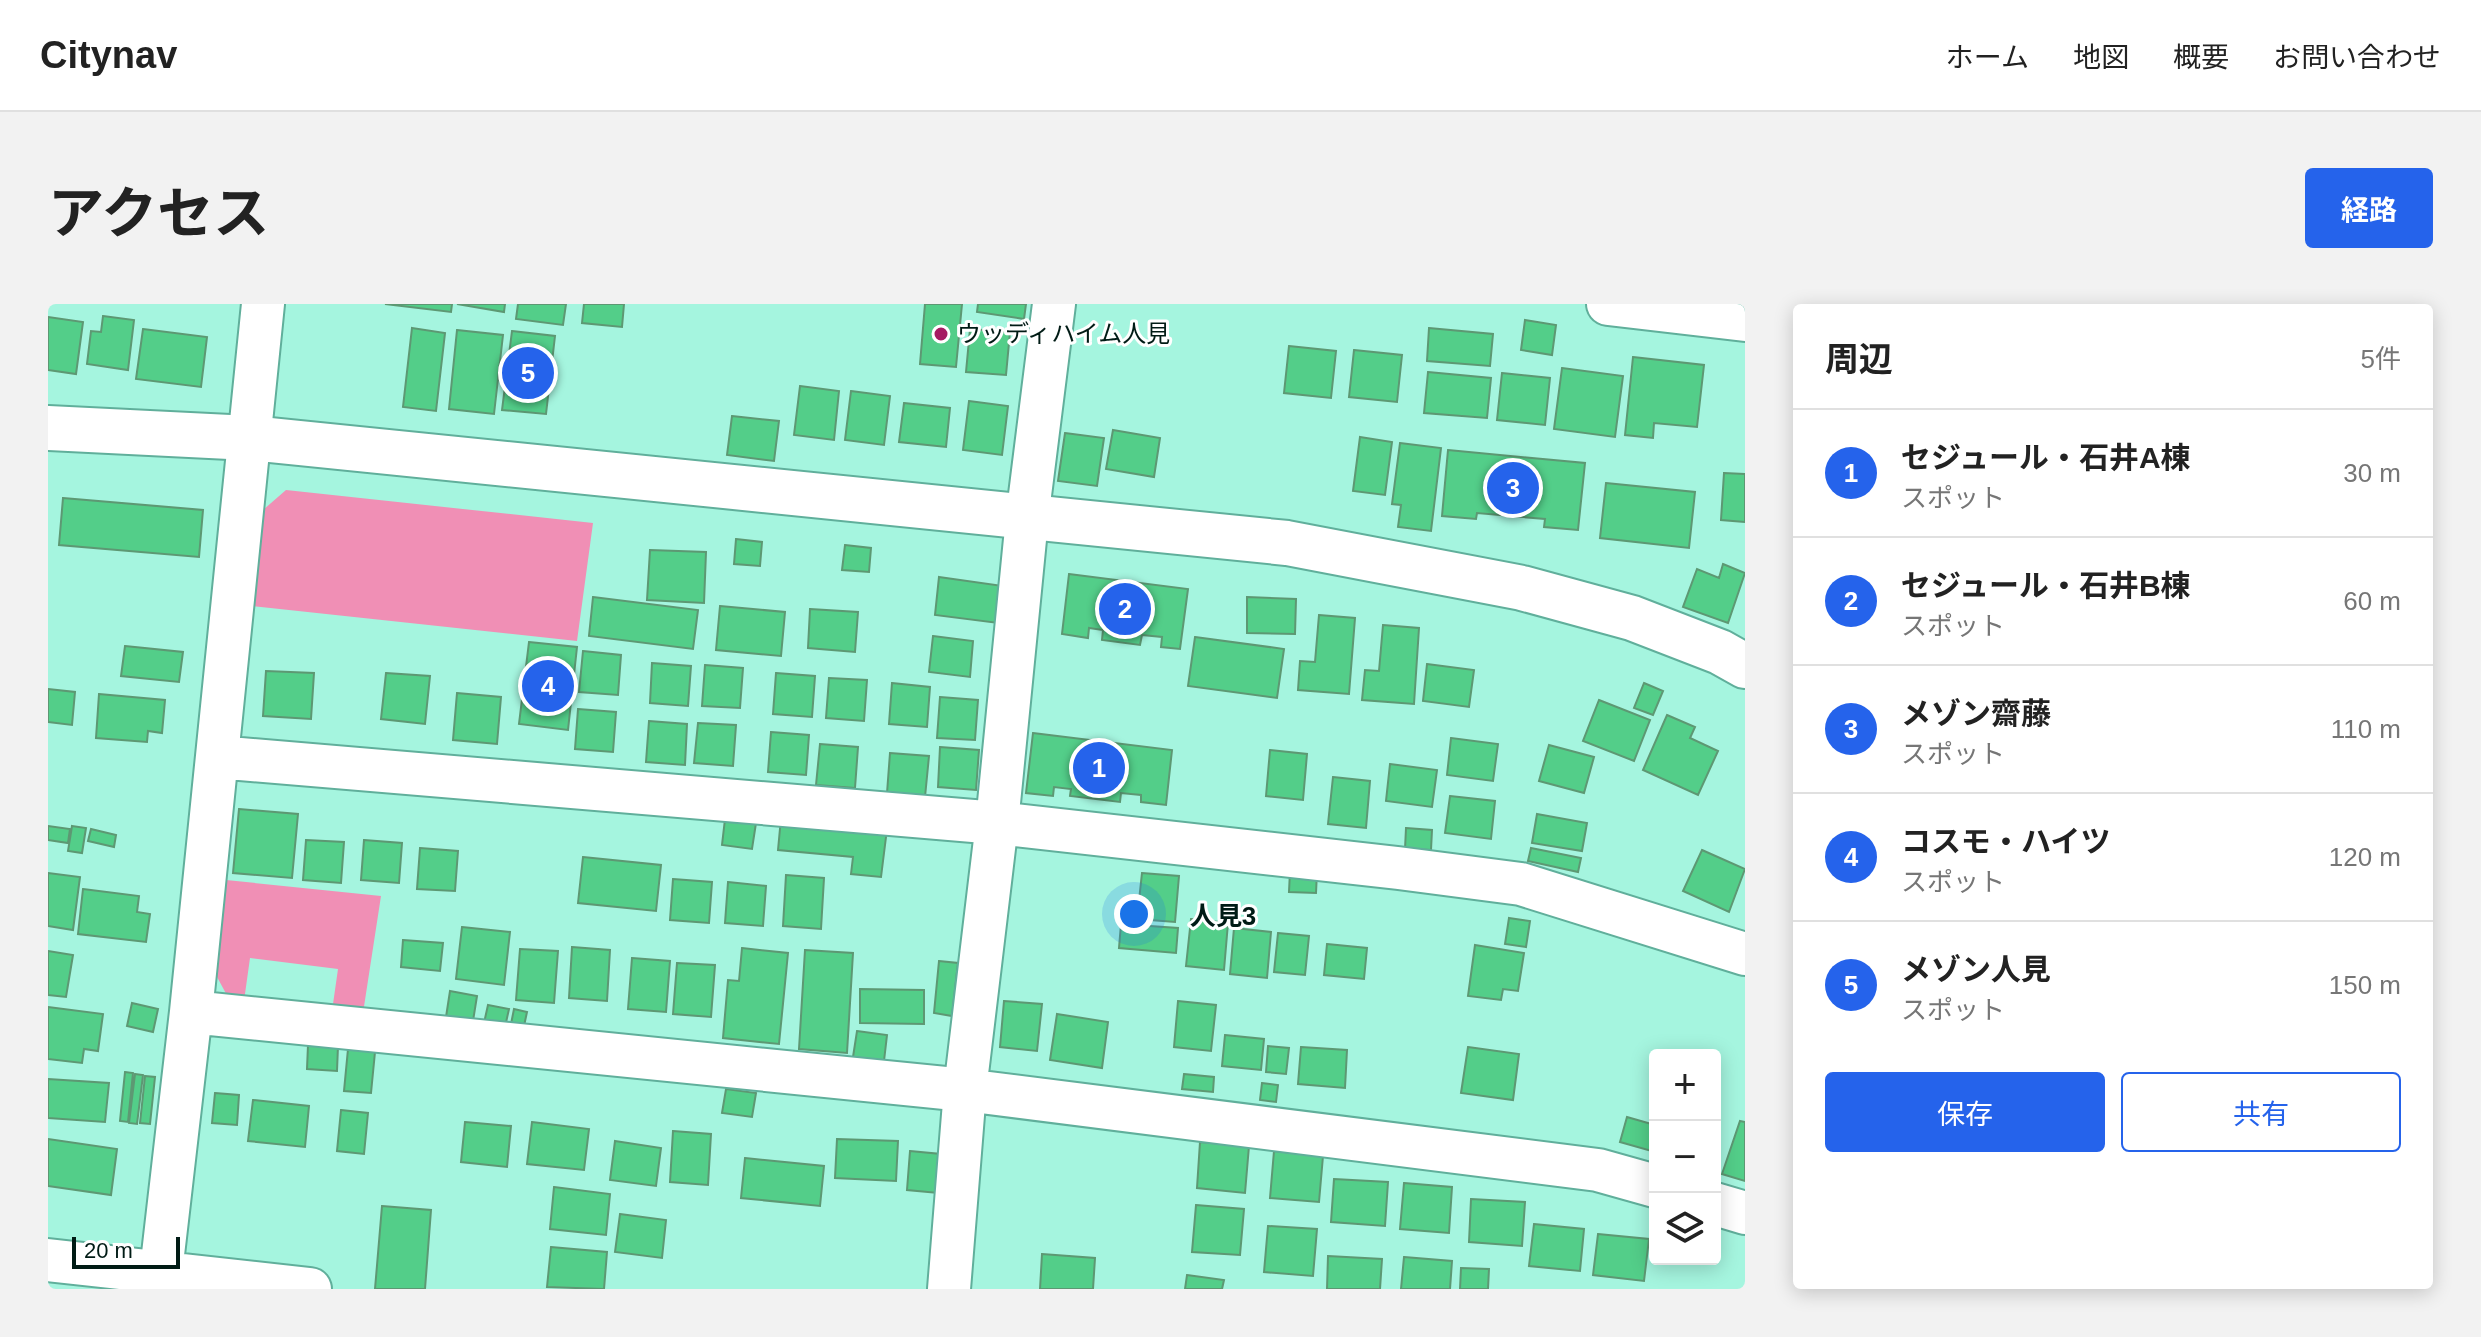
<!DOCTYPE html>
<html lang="ja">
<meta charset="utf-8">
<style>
body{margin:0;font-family:Arial,"Noto Sans JP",sans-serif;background:#f2f2f2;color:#222}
.controls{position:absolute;right:24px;bottom:24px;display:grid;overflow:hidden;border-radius:8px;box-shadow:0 4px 20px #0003}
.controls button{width:72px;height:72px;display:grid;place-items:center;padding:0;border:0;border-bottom:2px solid #e0e0e0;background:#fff;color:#222;font:40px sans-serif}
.scale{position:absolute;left:24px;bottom:20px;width:108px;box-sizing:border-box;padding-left:8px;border:4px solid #001b15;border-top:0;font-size:22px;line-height:28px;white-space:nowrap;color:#001b15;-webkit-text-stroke:6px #fff;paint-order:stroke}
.you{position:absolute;left:1086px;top:610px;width:28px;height:28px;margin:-20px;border:6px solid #fff;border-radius:50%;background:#1a73e8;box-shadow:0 0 0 12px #1a73e833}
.badge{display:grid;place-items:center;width:52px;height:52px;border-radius:50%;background:#2563eb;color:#fff;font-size:26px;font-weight:700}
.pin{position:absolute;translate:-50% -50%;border:4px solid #fff;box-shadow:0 2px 8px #0006}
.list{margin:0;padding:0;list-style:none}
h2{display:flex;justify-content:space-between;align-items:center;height:104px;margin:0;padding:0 32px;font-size:34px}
h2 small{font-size:26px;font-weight:400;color:#767676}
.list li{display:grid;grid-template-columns:52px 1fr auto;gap:24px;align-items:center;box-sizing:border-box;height:128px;padding:0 32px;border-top:2px solid #e0e0e0}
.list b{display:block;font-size:30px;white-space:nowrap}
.list p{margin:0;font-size:26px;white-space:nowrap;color:#767676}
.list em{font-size:26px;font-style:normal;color:#767676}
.actions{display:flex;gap:16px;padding:24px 32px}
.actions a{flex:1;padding:18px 0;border:2px solid #2563eb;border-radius:8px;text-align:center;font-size:28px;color:#2563eb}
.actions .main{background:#2563eb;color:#fff}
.icon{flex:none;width:44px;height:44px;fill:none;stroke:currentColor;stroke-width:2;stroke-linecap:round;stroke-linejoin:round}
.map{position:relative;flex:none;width:1697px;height:985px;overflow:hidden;border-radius:8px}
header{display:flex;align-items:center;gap:48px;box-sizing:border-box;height:112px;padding:0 40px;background:#fff;border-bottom:2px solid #e0e0e0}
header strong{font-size:38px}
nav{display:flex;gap:44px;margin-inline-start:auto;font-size:28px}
.intro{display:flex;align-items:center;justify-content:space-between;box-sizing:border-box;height:192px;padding:0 48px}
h1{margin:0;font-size:56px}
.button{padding:20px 36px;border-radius:8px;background:#2563eb;color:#fff;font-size:28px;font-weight:700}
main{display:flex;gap:48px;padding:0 48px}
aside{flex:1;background:#fff;border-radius:8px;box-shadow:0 4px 20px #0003}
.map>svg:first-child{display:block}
.green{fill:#f08fb5}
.building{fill:#53ce89;stroke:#5d9873;stroke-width:2}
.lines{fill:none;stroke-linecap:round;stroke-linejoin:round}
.street-casing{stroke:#60af9b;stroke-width:46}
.secondary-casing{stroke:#60af9b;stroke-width:48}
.street{stroke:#fff;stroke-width:42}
.secondary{stroke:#fff;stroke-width:44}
.poi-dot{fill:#a51b62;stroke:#fff;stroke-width:3}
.labels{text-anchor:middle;stroke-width:6;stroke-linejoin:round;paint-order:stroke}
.poi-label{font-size:24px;fill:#001b15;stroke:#fff;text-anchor:start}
.neighbourhood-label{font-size:26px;font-weight:bold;fill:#001b15;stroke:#fff}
</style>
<header>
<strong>Citynav</strong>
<nav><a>ホーム</a><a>地図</a><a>概要</a><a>お問い合わせ</a></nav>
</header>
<div class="intro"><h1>アクセス</h1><a class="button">経路</a></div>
<main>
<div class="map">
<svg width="1697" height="985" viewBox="0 0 1697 985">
<rect width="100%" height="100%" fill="#a5f5df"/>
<!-- green -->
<path class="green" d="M 238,186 L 545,219 L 529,337 L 204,302 L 215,206 Z
M 178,576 L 333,592 L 315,709 L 284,707 L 290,665 L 202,654 L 196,697 L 182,697 L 168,671 Z"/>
<!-- building -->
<path class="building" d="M 337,0 L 404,0 L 403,8 Z
M 409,0 L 457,0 L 456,8 Z
M 470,0 L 518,0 L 515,21 L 468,15 Z
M 536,0 L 576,0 L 574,23 L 534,19 Z
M 877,0 L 914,0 L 908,63 L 872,60 Z
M 930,0 L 978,0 L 976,15 L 929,8 Z
M 55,12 L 86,16 L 80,66 L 39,60 L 43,27 L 53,28 Z
M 0,13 L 35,18 L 28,70 L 0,66 Z
M 1477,16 L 1508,21 L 1504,51 L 1473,46 Z
M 364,24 L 397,29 L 388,107 L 355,103 Z
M 1381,24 L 1445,30 L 1442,62 L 1379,57 Z
M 95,25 L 159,33 L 153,83 L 88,75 Z
M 922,25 L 962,28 L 958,71 L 918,68 Z
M 409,26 L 455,31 L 446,110 L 401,105 Z
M 464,27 L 507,32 L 498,110 L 454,106 Z
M 1241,42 L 1288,47 L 1283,94 L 1236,89 Z
M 1306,46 L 1354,51 L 1349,98 L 1301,93 Z
M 1585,53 L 1656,61 L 1649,123 L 1606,119 L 1605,134 L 1577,131 Z
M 1514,64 L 1575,72 L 1567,133 L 1506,125 Z
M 1380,68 L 1443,74 L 1439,114 L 1376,109 Z
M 1454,69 L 1502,74 L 1497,121 L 1449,116 Z
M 752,82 L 791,87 L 786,136 L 746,131 Z
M 803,87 L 842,92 L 836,141 L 797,136 Z
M 921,97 L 960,102 L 954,151 L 915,146 Z
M 856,99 L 902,104 L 898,143 L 851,138 Z
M 684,112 L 731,117 L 726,157 L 679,151 Z
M 1065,126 L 1112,134 L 1106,173 L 1058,165 Z
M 1017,129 L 1056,134 L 1049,182 L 1010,177 Z
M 1312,133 L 1344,138 L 1337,191 L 1305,187 Z
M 1352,139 L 1393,144 L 1383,227 L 1350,223 L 1353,201 L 1344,200 Z
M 1400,146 L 1537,159 L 1530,226 L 1496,223 L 1497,215 L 1429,209 L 1428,215 L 1394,212 Z
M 1676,169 L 1697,170 L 1697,218 L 1673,216 Z
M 1558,179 L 1647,188 L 1641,244 L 1552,234 Z
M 15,194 L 155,206 L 151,253 L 11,241 Z
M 688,235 L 714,238 L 712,262 L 686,260 Z
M 797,241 L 823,244 L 821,268 L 794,266 Z
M 602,246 L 658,248 L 656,299 L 599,296 Z
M 1675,260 L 1697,269 L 1680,319 L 1635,303 L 1649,265 L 1671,274 Z
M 1021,270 L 1140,285 L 1132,345 L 1113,343 L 1114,333 L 1094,331 L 1092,341 L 1054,336 L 1055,326 L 1041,324 L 1040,334 L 1014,330 Z
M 891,273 L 955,282 L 950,319 L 887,311 Z
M 545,293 L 650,306 L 645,345 L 541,332 Z
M 1199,293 L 1248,295 L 1247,330 L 1199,329 Z
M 672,302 L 737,308 L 733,352 L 668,346 Z
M 762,305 L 810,308 L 807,348 L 760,344 Z
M 1271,311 L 1307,314 L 1301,390 L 1250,386 L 1252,357 L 1267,358 Z
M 1335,321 L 1371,324 L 1366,400 L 1314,396 L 1317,366 L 1331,367 Z
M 885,332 L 925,337 L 922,373 L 881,368 Z
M 1147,333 L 1236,345 L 1229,394 L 1140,382 Z
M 481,338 L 529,343 L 520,426 L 471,420 Z
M 77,342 L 135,348 L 131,378 L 73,372 Z
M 535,347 L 573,351 L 570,391 L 531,388 Z
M 604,359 L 643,362 L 640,402 L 602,399 Z
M 1379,360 L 1426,366 L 1421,403 L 1375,397 Z
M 657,361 L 695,364 L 692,404 L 654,402 Z
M 218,367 L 266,369 L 263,415 L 215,412 Z
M 338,369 L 382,372 L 377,420 L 333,415 Z
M 728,369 L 767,372 L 764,413 L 725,410 Z
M 781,374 L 819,376 L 816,417 L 778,414 Z
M 844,379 L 882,383 L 879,423 L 841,420 Z
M 1596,379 L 1615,387 L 1605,411 L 1586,404 Z
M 0,385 L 27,388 L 24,421 L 0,418 Z
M 409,389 L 453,393 L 449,440 L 405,436 Z
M 51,390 L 117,396 L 114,429 L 100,427 L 99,438 L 48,434 Z
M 892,393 L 930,396 L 927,436 L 889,434 Z
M 1551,396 L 1602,416 L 1586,457 L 1535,437 Z
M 530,405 L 568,408 L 565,448 L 527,445 Z
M 1619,411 L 1647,423 L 1642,434 L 1670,447 L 1650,491 L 1595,466 Z
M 601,417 L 639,420 L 637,461 L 598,458 Z
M 650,419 L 688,421 L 685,462 L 646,459 Z
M 723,428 L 761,431 L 758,471 L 720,468 Z
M 985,429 L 1124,446 L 1118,501 L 1093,498 L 1093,491 L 1073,489 L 1072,498 L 1022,492 L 1023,485 L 1006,483 L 1005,492 L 978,489 Z
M 1403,434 L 1450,440 L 1445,477 L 1399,471 Z
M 772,440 L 810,443 L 807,484 L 768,481 Z
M 1501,441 L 1546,453 L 1536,489 L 1491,477 Z
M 892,443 L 931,446 L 928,486 L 890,483 Z
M 1222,446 L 1259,450 L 1255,496 L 1218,492 Z
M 842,449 L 881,452 L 877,493 L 839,489 Z
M 1342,460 L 1389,466 L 1384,503 L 1338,497 Z
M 1285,473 L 1322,477 L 1318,524 L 1280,520 Z
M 1402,492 L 1447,497 L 1443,535 L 1397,529 Z
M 191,505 L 250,510 L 244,574 L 185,569 Z
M 1489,510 L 1539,519 L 1534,547 L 1484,539 Z
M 733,514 L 839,525 L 833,573 L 803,570 L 805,553 L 730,546 Z
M 677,515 L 708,519 L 704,545 L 674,541 Z
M 0,522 L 22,525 L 20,539 L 0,536 Z
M 24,522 L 38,524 L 34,549 L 20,547 Z
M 1358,524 L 1384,526 L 1383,546 L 1357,545 Z
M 43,525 L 68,531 L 66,543 L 40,537 Z
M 258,536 L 296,538 L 293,579 L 255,576 Z
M 316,536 L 354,539 L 351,579 L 313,576 Z
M 372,544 L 410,547 L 407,587 L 369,585 Z
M 1483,544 L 1533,554 L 1530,568 L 1480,557 Z
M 1654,546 L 1697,565 L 1681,608 L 1635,587 Z
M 535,553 L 613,561 L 608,607 L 530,599 Z
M 1242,567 L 1269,568 L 1268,589 L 1241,588 Z
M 0,569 L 32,573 L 25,626 L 0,622 Z
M 1094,569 L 1131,572 L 1127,618 L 1089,615 Z
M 738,571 L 776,574 L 773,625 L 735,622 Z
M 625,575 L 664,578 L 661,619 L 622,616 Z
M 680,578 L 718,582 L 715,622 L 677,619 Z
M 35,585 L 91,592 L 89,608 L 102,610 L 98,638 L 30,630 Z
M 1461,614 L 1482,617 L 1478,643 L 1457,640 Z
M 1143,615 L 1180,619 L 1176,666 L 1138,662 Z
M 1073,620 L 1130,624 L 1128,649 L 1071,644 Z
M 414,623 L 462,628 L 456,681 L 408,675 Z
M 1186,624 L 1223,628 L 1219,674 L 1182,670 Z
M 1230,629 L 1261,632 L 1257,671 L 1226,668 Z
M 355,636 L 395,639 L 392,667 L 353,663 Z
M 1279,640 L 1319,644 L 1316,675 L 1276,671 Z
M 1427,641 L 1476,649 L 1470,687 L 1455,685 L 1453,696 L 1420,692 Z
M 524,643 L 562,646 L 559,697 L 521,694 Z
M 694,644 L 740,649 L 731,740 L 675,734 L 680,676 L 691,677 Z
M 472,645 L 510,647 L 506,699 L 468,696 Z
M 757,646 L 805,649 L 799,749 L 751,745 Z
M 0,647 L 25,651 L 18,693 L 0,691 Z
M 584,654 L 622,657 L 618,708 L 580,705 Z
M 891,657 L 910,659 L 904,712 L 886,709 Z
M 629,659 L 667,661 L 663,713 L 625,710 Z
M 812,685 L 876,686 L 876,720 L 812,719 Z
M 402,687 L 429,692 L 425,717 L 398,713 Z
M 956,697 L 994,700 L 989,747 L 952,743 Z
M 1130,697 L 1168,701 L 1163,747 L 1126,743 Z
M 84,699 L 110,705 L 105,728 L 79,722 Z
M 440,701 L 461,705 L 457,723 L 436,719 Z
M 0,703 L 55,710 L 50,747 L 36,745 L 34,759 L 0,755 Z
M 466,705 L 479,708 L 476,722 L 463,720 Z
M 1009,710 L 1060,718 L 1054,764 L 1002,756 Z
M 809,727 L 839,731 L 836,757 L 805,753 Z
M 1177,731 L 1216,735 L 1213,766 L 1174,762 Z
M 260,741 L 290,742 L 289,767 L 259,765 Z
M 1220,742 L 1241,744 L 1238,770 L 1218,768 Z
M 1253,743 L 1299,746 L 1297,784 L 1250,780 Z
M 1420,743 L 1471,750 L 1465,796 L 1413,789 Z
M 300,745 L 327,748 L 323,789 L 296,787 Z
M 77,768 L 85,769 L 80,818 L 72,817 Z
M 87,770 L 95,771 L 89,820 L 81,819 Z
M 1136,770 L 1166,773 L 1165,788 L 1134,785 Z
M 97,772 L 107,773 L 102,820 L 92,819 Z
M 0,775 L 61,779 L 57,818 L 0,814 Z
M 1214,779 L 1230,781 L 1228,798 L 1212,796 Z
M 678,785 L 708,789 L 704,813 L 674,809 Z
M 167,789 L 191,791 L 189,821 L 164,819 Z
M 205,796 L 261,802 L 257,843 L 200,837 Z
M 293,806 L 320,809 L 316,850 L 289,847 Z
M 1579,813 L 1607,821 L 1607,848 L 1572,838 Z
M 1692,817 L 1697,818 L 1697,877 L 1674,870 Z
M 417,818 L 463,822 L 459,863 L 413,858 Z
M 484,818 L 541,825 L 536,866 L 479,860 Z
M 625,827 L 663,830 L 660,881 L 622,878 Z
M 0,835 L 69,845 L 63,891 L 0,882 Z
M 789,835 L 850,837 L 848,877 L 787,874 Z
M 567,837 L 613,844 L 608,882 L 562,876 Z
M 1152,838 L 1201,842 L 1197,889 L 1149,884 Z
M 862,847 L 893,850 L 890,889 L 859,886 Z
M 1226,847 L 1275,852 L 1271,898 L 1222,894 Z
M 697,854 L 776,862 L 772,902 L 693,894 Z
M 1286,875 L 1340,878 L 1337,922 L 1283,918 Z
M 1356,879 L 1404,883 L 1401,929 L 1352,925 Z
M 506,883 L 562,890 L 558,931 L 502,925 Z
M 1423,895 L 1477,898 L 1474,942 L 1421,938 Z
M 1148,901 L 1196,905 L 1192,951 L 1144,948 Z
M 334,902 L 383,906 L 377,985 L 327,985 Z
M 572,910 L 618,916 L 614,954 L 567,948 Z
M 1486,920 L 1536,925 L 1532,967 L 1481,962 Z
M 1220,922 L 1269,925 L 1265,972 L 1216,968 Z
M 1550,930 L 1601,935 L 1596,977 L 1545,971 Z
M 503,943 L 559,948 L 556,985 L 499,983 Z
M 994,950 L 1047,954 L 1045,985 L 992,985 Z
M 1280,952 L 1334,955 L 1332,985 L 1279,985 Z
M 1356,953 L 1404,957 L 1402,985 L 1353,985 Z
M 1413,964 L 1441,965 L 1440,985 L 1412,985 Z
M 1139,971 L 1176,976 L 1174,985 L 1137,985 Z"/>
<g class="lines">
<defs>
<path id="street" d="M 1560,0 L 1697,16
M 169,453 L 949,519 L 1350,564 L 1473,580 L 1697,650
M 143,708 L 917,786 L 1550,866 L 1607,882
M 1667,900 L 1697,909
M 0,956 L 262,985
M 111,985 L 143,708 L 215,0
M 901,985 L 917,786 L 949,519 L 979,215 L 1006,0"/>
<path id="secondary" d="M 0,124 L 202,134 L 1239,239 L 1474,284 L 1584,314 L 1672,348 L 1697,362"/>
</defs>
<!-- street casing -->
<use href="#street" class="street-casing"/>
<!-- secondary casing -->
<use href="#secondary" class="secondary-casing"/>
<!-- street -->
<use href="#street" class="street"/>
<!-- secondary -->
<use href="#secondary" class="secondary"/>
</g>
<!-- markers -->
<circle class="poi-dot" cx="893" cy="30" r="8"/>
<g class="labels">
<!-- poi labels -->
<g class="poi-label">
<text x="909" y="38">ウッディハイム人見</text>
</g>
<!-- neighbourhood labels -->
<g class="neighbourhood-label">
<text x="1175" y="621">人見3</text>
</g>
</g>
</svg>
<div class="controls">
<button>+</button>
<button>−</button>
<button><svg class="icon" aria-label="layers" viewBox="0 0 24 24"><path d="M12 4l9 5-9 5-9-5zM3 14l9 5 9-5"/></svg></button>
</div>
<div class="scale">20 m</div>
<div class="you"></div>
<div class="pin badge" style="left:1051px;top:464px">1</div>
<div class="pin badge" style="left:1077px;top:305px">2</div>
<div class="pin badge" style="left:1465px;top:184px">3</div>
<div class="pin badge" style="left:500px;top:382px">4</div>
<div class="pin badge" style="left:480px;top:69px">5</div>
</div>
<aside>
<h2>周辺<small>5件</small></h2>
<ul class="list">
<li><span class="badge">1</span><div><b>セジュール・石井A棟</b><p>スポット</p></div><em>30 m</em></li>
<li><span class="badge">2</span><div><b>セジュール・石井B棟</b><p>スポット</p></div><em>60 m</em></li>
<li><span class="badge">3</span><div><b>メゾン齋藤</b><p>スポット</p></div><em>110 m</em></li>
<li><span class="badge">4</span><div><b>コスモ・ハイツ</b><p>スポット</p></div><em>120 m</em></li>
<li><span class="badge">5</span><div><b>メゾン人見</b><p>スポット</p></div><em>150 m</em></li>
</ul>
<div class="actions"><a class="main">保存</a><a>共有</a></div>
</aside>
</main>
